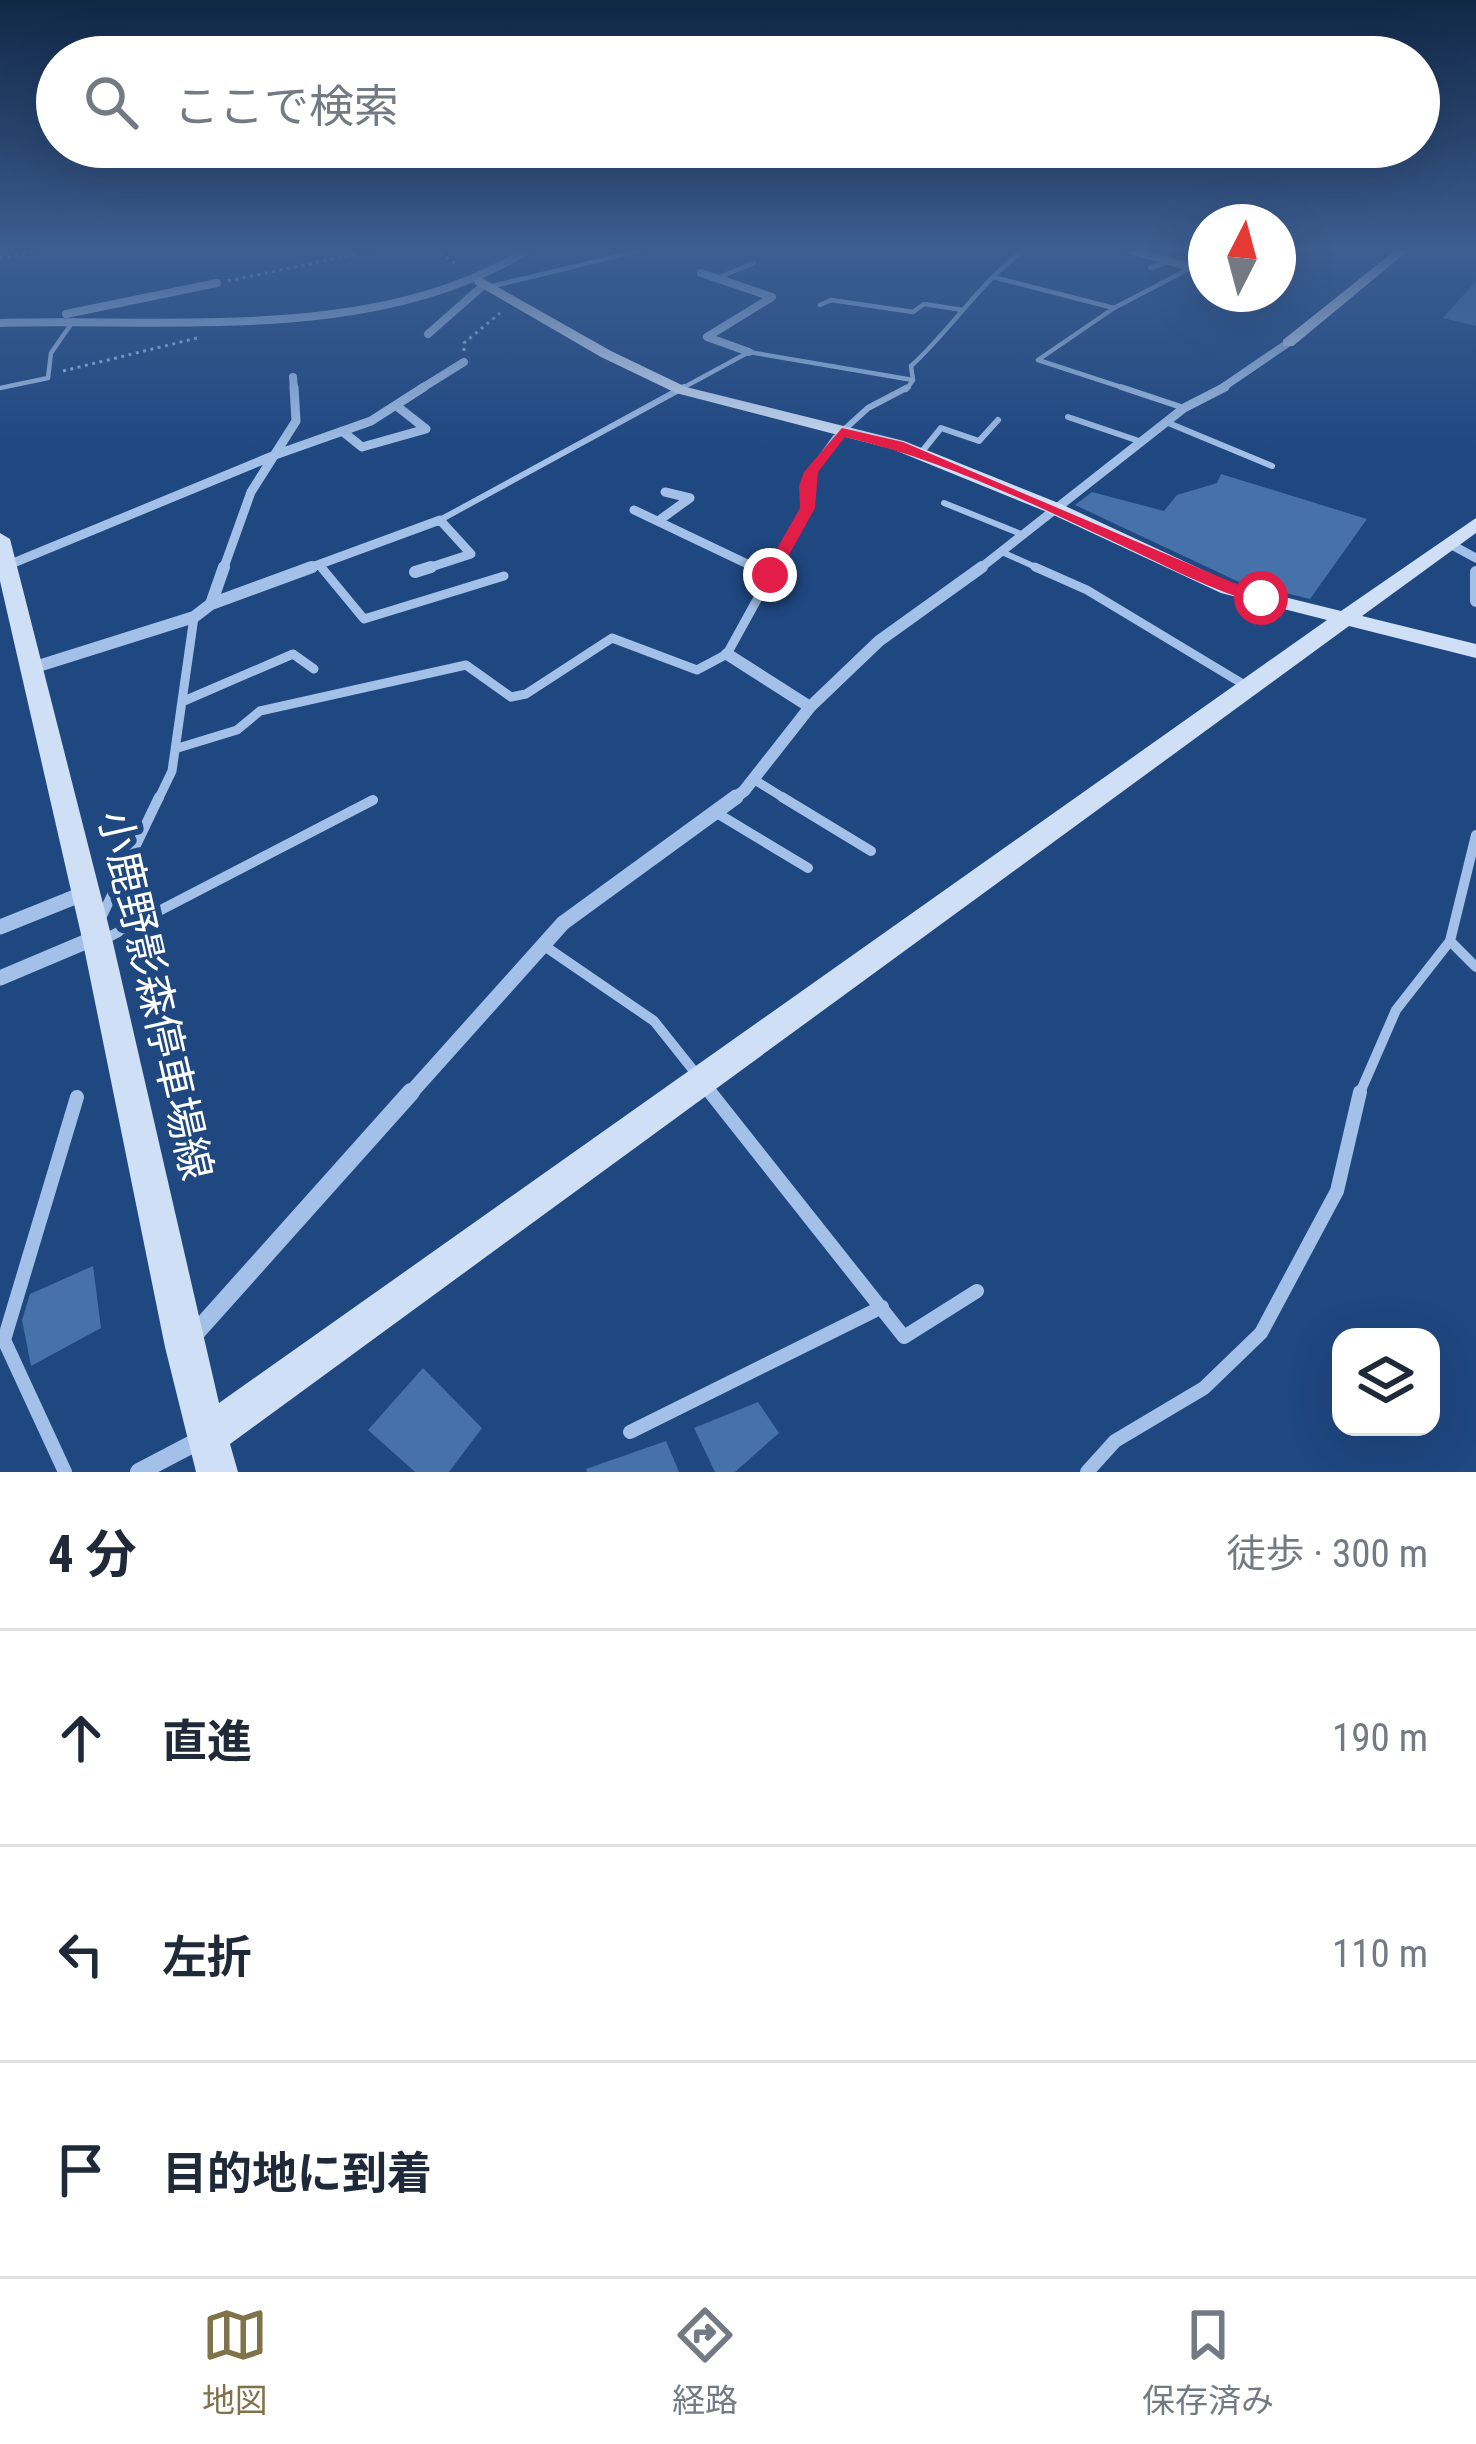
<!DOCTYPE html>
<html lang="ja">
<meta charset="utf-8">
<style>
body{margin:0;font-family:"Roboto Condensed","Noto Sans JP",sans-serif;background:#f6f6f7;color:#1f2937}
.controls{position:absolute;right:36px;bottom:36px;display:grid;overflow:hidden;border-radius:24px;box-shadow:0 12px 48px #0002}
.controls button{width:108px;height:108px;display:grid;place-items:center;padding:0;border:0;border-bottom:3px solid #e0e1e3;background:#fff;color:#1f2937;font:60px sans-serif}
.compass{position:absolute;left:1188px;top:204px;width:108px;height:108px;border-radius:50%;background:#fff;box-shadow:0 12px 48px #0002;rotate:6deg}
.stop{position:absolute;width:36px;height:36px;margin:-27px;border:9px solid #e11d48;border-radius:50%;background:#fff}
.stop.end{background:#e11d48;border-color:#fff;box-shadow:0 3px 12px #0008}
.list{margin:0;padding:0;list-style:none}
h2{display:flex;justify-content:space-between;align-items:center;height:156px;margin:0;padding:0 48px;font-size:51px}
h2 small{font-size:39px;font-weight:400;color:#747a83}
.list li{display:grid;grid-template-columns:78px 1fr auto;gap:36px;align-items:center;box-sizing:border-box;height:216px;padding:0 48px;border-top:3px solid #e0e1e3}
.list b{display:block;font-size:45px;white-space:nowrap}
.list em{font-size:39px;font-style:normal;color:#747a83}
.icon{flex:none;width:66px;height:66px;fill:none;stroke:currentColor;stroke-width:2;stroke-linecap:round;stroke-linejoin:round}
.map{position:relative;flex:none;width:1476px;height:1472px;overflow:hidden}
.search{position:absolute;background:#fff;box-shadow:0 12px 48px #0002;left:36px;right:36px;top:36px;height:132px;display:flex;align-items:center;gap:30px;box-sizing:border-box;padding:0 42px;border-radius:66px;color:#747a83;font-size:45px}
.sheet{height:804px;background:#fff}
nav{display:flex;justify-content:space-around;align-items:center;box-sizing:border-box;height:168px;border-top:3px solid #e0e1e3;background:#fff;font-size:33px;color:#747a83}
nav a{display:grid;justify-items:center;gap:6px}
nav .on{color:#80734a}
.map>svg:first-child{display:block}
.building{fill:#4771a9}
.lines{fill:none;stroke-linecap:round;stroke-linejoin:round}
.path{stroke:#a3c1e8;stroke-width:3;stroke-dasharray:3 4.5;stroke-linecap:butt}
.lane-far4{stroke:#a3c1e8;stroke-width:4.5}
.lane-far3{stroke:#a3c1e8;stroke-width:6}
.lane-far2{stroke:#a3c1e8;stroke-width:9}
.lane-far1{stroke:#a3c1e8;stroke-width:10}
.lane{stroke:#a3c1e8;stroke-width:14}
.street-far4{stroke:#a3c1e8;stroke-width:8}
.street-far3{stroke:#a3c1e8;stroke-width:9}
.street-far2{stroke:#a3c1e8;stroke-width:12}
.street-far1{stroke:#a3c1e8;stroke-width:15}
.street{stroke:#a3c1e8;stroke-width:18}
.secondary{fill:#cedff6;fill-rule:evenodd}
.route{fill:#e11d48}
.labels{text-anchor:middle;stroke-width:12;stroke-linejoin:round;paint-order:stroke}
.near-street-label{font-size:42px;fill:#fff;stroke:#1f4780}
</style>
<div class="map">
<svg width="1476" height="1472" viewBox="0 0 1476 1472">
<rect width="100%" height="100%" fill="#1f4780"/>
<!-- building -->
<path class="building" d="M 1476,281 L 1476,326 L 1443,318 Z
M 1221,474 L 1367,519 L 1310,599 L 1237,581 L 1075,505 L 1092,492 L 1164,511 L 1177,495 L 1217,483 Z
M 93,1266 L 101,1328 L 31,1366 L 22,1320 L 30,1294 Z
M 423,1368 L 482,1428 L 449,1472 L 415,1472 L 368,1430 Z
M 758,1402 L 779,1433 L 735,1472 L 715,1472 L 694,1428 Z
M 666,1441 L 679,1472 L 587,1472 L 586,1469 Z"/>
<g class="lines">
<!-- path -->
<path class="path" d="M 434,249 L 459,266
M 0,258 L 52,249
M 228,281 L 381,249
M 464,351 L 464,343 L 500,313
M 63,371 L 197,338"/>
<!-- lane-far4 -->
<path class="lane-far4" d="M 1150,268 L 1171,261
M 993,277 L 1114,308 L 1038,360
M 717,278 L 754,263
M 489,287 L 647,249
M 820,305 L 831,300 L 913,312 L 924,304 L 963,310
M 1114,308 L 1206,260
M 1038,360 L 1130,390
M 0,388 L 48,378 L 51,353 L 74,320
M 679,390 L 749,352 L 913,380
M 906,390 L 913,380 L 911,366 C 952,329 981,280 1026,249"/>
<!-- lane-far3 -->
<path class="lane-far3" d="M 1121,387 L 1184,408
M 1068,417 L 1142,442
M 1166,422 L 1272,466
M 920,454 L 941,428 L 979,441 L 998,420
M 944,503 L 1021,534
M 440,520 L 684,387
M 1002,552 L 1042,570
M 320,566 L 323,570
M 773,570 L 807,508 L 811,472 L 835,438 L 868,408 L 908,387"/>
<!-- lane-far2 -->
<path class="lane-far2" d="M 321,567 L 364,619 L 504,576
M 1035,567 L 1087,590 L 1248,687
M 184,701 L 293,654 L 314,669
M 178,748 L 237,730 L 260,711 L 466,665 L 511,697 L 526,694 L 612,638 L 697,670 L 727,654 L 775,567
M 753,779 L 787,800
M 158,800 L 172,771 L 194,617"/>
<!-- lane-far1 -->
<path class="lane-far1" d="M 782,797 L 871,851
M 715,812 L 808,868
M 101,918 L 159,797
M 103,940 L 373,800
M 1450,941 L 1476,967
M 543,945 L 654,1021 L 713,1095
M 1359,1095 L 1396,1010 L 1450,941 L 1476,835"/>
<!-- lane -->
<path class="lane" d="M 710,1092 L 904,1337 L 977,1291
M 630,1432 L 882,1307
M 65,1472 L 4,1340 L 77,1097
M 1087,1472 L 1115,1441 L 1204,1388 L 1261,1333 L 1337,1191 L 1360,1092"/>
<!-- street-far4 -->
<path class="street-far4" d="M 1127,249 L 1189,267
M 701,273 L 772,297 L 707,337 L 749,352
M 66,314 L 217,283
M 0,323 C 171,318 380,344 529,249
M 428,334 L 485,284
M 293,377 L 294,390
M 419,390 L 464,362
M 1219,390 L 1288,343"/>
<!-- street-far3 -->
<path class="street-far3" d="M 342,431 L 362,447 L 426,429 L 398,407
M 634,510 L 760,570
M 661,519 L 690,498 L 665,492
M 1450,544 L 1476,558
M 6,566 L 275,455 L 371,421 L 424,387
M 223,570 L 251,492 L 296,421 L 294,387
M 304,570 L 440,520 L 471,554 L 422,570
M 978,570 L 1184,408 L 1225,387"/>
<!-- street-far2 -->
<path class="street-far2" d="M 754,567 L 770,575
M 415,572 L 431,567
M 1476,572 L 1476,601
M 211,604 L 312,567
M 727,654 L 810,707
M 32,668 L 194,617 L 211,604 L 224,567
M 732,800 L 744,791 L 810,707 L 879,641 L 982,567"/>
<!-- street-far1 -->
<path class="street-far1" d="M 0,927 L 85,893
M 0,978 L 97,937
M 409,1095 L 563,923 L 736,797"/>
<!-- street -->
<path class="street" d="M 192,1337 L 411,1092
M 139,1472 L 202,1439"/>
<!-- secondary -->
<path class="secondary" d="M 1397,249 L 1410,249 L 1293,346 L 1283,346 L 1283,340 Z
M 480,277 L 611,351 L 686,387 L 904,441 L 1061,504 L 1235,585 L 1341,611 L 1476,518 L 1476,533 L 1362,616 L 1476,644 L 1476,658 L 1349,626 L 230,1444 L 238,1472 L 196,1472 L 165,1347 L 83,943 L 0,581 L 0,533 L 10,539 L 113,943 L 219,1403 L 1327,620 L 1221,593 L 1047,512 L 892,449 L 676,393 L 601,357 L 475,284 L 474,281 Z"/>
</g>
<!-- sky -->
<linearGradient id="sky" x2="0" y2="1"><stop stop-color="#112746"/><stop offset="0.55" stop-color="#3c5e91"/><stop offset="1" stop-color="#3c5e91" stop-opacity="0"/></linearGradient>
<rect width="1476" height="455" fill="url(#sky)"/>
<!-- route -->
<path class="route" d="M 842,428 L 903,442 L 1269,598 L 1261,604 C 1213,591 1168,567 1123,546 C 1033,504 941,459 845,437 L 818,472 L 815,508 L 778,575 L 764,579 L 762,575 L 800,508 L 799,486 L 804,472 Z"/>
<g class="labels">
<!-- near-street labels -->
<g class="near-street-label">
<text transform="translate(156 995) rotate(77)" y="15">小鹿野影森停車場線</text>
</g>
</g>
</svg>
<div class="controls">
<button><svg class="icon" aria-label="layers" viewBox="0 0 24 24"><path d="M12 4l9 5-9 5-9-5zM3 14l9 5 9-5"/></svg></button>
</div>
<svg class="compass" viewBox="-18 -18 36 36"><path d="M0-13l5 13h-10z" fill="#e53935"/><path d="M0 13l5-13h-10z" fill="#747a83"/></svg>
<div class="stop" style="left:1261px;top:598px"></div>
<div class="stop end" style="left:770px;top:575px"></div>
<div class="search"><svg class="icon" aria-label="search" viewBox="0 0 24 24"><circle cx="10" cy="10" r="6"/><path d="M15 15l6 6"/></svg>ここで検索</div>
</div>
<section class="sheet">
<h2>4 分<small>徒歩 · 300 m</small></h2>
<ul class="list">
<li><svg class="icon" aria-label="ahead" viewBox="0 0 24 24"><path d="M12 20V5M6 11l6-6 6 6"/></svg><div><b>直進</b></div><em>190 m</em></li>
<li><svg class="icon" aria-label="left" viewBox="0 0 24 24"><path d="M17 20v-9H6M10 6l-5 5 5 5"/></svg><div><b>左折</b></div><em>110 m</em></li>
<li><svg class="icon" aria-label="arrive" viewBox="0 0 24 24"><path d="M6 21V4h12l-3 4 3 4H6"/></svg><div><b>目的地に到着</b></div></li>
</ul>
</section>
<nav>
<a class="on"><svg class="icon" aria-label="map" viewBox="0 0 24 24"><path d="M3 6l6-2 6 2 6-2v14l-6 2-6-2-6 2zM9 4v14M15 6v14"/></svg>地図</a>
<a><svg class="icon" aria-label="directions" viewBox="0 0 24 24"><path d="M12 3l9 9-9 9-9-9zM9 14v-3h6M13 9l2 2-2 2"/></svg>経路</a>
<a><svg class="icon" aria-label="saved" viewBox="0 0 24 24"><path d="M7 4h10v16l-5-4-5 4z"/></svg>保存済み</a>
</nav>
